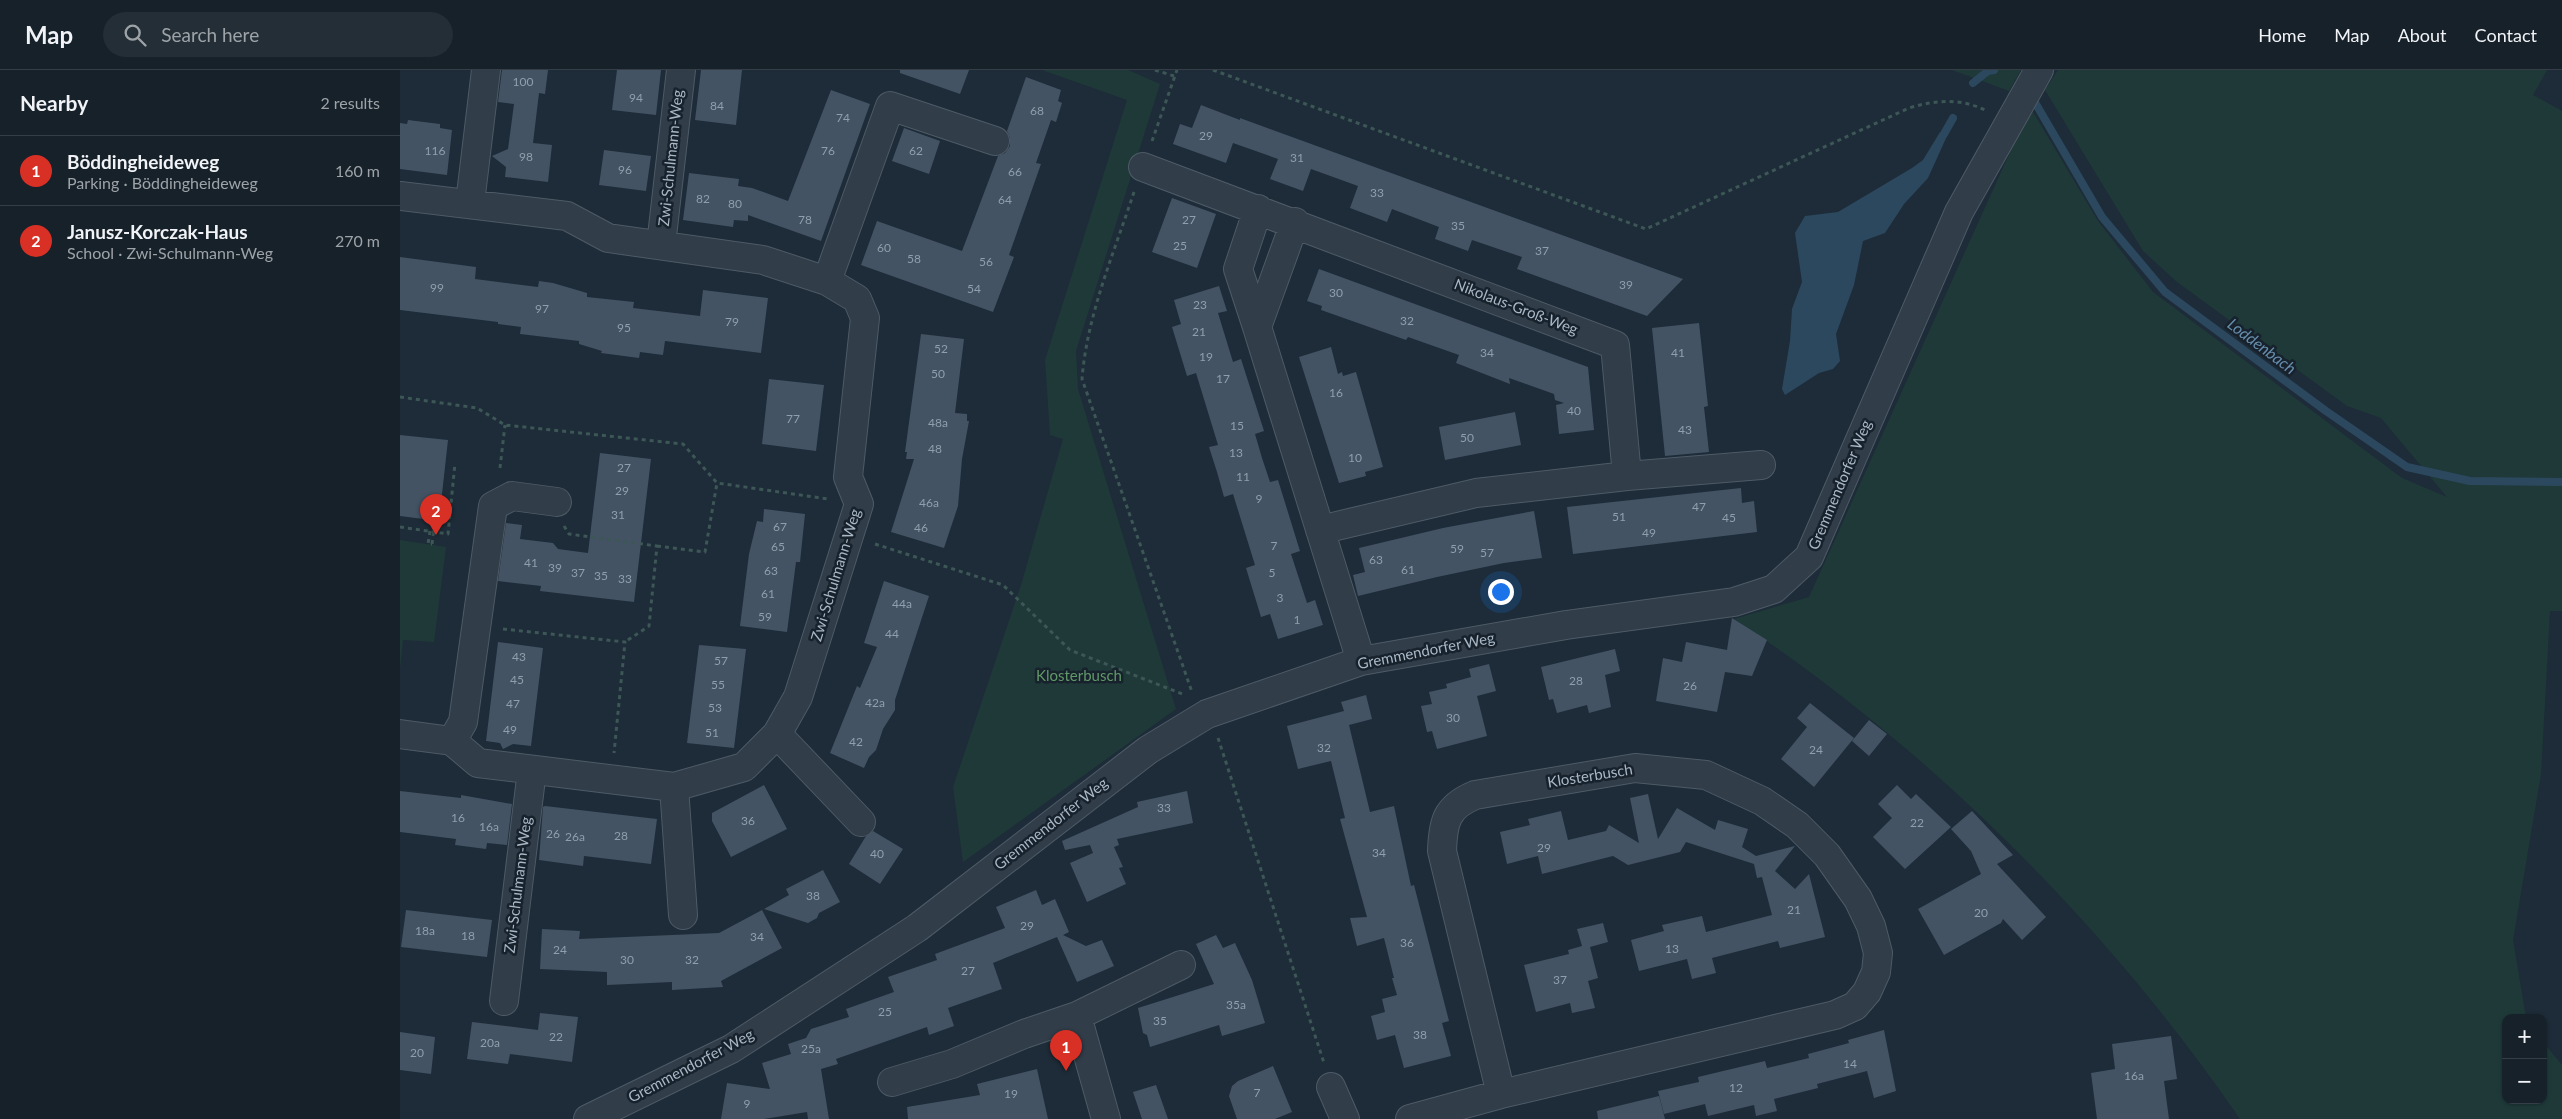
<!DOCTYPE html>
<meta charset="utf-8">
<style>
body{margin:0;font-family:Lato,sans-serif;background:#232e36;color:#f1f3f6}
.controls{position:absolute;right:15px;bottom:15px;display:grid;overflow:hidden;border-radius:10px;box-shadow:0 1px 4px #0004}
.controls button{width:45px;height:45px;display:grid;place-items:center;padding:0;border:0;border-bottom:1px solid #353e47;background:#16212a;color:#f1f3f6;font:25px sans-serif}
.you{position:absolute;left:1100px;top:521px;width:18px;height:18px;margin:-12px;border:4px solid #fff;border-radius:50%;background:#1a73e8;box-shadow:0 0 0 8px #1a73e833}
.badge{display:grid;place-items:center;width:32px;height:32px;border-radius:50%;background:#d93025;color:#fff;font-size:16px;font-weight:700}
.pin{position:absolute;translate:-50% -41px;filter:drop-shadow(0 1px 2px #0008)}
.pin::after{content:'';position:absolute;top:26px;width:18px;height:15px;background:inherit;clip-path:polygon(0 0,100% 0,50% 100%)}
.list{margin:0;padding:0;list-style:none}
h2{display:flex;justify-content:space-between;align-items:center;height:65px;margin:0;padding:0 20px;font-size:21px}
h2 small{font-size:16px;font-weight:400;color:#9ea3a8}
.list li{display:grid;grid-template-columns:32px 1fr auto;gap:15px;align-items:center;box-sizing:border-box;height:70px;padding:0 20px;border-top:1px solid #353e47}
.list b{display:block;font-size:19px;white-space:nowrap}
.list p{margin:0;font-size:16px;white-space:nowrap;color:#9ea3a8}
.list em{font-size:16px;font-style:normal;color:#9ea3a8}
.icon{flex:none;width:28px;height:28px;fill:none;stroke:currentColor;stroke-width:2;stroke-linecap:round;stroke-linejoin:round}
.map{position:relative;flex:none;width:2162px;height:1049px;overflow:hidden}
header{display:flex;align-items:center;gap:30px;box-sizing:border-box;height:70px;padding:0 25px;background:#16212a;border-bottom:1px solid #353e47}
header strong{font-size:24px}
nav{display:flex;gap:28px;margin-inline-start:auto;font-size:18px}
.search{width:350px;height:45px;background:#232e36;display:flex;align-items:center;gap:12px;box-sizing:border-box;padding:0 18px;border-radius:28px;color:#9ea3a8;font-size:19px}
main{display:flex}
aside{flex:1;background:#16212a}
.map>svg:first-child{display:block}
.green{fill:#1f3939}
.water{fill:#2c485f}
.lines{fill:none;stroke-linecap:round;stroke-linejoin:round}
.stream{stroke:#2c485f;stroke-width:8}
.building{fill:#435363}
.minor-casing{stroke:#4e5b67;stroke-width:30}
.path{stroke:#3d5656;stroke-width:3;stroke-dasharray:4 4;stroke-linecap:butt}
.minor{stroke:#313d49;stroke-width:28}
.path-bridge{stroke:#3d5656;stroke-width:3;stroke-dasharray:4 4;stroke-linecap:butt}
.labels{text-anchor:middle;stroke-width:5;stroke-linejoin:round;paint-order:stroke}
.number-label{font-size:12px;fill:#909fad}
.street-label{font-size:15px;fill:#aab8c6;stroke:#17222d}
.park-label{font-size:15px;fill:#609867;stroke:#17222d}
.water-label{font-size:16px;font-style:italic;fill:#678dad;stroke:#17222d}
</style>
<header>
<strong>Map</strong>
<div class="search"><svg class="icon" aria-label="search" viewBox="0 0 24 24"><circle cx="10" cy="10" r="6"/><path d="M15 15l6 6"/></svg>Search here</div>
<nav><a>Home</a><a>Map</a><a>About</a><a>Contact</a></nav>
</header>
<main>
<aside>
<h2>Nearby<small>2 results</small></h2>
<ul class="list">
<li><span class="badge">1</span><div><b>Böddingheideweg</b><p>Parking · Böddingheideweg</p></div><em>160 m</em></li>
<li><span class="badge">2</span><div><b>Janusz-Korczak-Haus</b><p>School · Zwi-Schulmann-Weg</p></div><em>270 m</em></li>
</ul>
</aside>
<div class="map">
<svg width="2162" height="1049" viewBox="0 0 2162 1049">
<rect width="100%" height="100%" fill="#1d2c38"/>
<!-- green -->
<path class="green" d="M 642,0 L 728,0 L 760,14 L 676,281 L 678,319 L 776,639 L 563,792 L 553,717 L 621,515 L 663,369 L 650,365 L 645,290 L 727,30 Z
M 1552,0 L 1621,0 L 1609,21 Z
M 1658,0 L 2147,0 L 2133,25 L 2162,41 L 2162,541 L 2150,541 L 2141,704 L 2113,870 L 2126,948 L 2106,948 L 2106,1030 L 2143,1030 L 2143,972 L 2162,995 L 2162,1049 L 1840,1049 C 1709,858 1528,676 1334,549 L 1409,527 L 1625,49 L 1633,42 L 1698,151 L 1753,222 L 2002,408 L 2047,427 L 1981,348 L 1947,336 L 1777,212 L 1743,181 L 1645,20 Z
M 0,470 L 46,477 L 34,572 L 3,570 L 0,599 Z"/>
<!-- water -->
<path class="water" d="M 1540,62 L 1547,66 L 1528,108 L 1504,134 L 1485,163 L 1463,171 L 1454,215 L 1436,264 L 1440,291 L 1433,299 L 1419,303 L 1385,325 L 1382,319 L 1390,271 L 1392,239 L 1402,212 L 1395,163 L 1405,146 L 1438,142 L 1512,98 L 1523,90 Z"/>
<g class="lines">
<!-- stream -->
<path class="stream" d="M 1573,13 L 1588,1 L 1594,0
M 1633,29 L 1702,147 L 1765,222 L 1926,341 L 2007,397 L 2070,411 L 2162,412
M 1544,64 L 1553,48"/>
</g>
<!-- building -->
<path class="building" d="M 102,0 L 148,0 L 145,24 L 139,23 L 133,73 L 152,75 L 148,112 L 105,107 L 106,97 L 92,86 L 108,79 L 114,34 L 98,32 Z
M 217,0 L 261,0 L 256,45 L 212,40 Z
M 301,0 L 342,0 L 336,55 L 295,50 Z
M 500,0 L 569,0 L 560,24 L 500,3 Z
M 626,7 L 661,20 L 658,31 L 662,33 L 656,52 L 651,50 L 636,93 L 641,94 L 609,185 L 614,187 L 593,242 L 461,195 L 477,151 L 562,181 L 598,86 L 605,83 L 610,76 L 610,68 L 607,61 Z
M 431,20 L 470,34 L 421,171 L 348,145 L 348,151 L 334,150 L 333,157 L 283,150 L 289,103 L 339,109 L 338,116 L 352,118 L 388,131 Z
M 801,35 L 840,50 L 840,48 L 1283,209 L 1247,246 L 1117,199 L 1122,187 L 1072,170 L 1068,181 L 1035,169 L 1039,157 L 992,139 L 987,152 L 950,138 L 958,116 L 911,99 L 903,121 L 870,109 L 878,89 L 833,73 L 826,93 L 773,74 L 780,54 L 792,58 Z
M 8,50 L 40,54 L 40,58 L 52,60 L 47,105 L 0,99 L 0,53 L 7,54 Z
M 504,58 L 540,71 L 529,104 L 492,91 Z
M 204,80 L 251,86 L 246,121 L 199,115 Z
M 772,128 L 816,144 L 797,198 L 752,182 Z
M 0,187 L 76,197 L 75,209 L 138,217 L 139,211 L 153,213 L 187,223 L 187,227 L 234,232 L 233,238 L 300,246 L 303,220 L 368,228 L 361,283 L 265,271 L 263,285 L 240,282 L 239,288 L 201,283 L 202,281 L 179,274 L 179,271 L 120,264 L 121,257 L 98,254 L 98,252 L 0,240 Z
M 919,199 L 1188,297 L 1194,360 L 1159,364 L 1156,335 L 1164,333 L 1155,330 L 1154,324 L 1109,308 L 1110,314 L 1056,293 L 1059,285 L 1008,267 L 1006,270 L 921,240 L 922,236 L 907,231 Z
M 819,216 L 827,241 L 818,243 L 833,292 L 841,289 L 864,361 L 855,364 L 862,388 L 870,412 L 878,410 L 900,481 L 891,484 L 907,533 L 915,530 L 923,555 L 878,569 L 870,544 L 861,547 L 846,498 L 855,495 L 833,424 L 824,427 L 817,402 L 809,377 L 818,375 L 796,303 L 787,306 L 772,257 L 781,254 L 774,230 Z
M 1299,253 L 1308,336 L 1304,337 L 1309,382 L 1265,386 L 1252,258 Z
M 521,264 L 564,269 L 555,343 L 567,344 L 567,351 L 569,351 L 562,389 L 558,436 L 544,478 L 491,462 L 514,389 L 506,389 L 507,382 L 505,382 Z
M 931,277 L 938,304 L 942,302 L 943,306 L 956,302 L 983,397 L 965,402 L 966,406 L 939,413 L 899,287 Z
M 369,309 L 424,315 L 416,381 L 362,374 Z
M 1115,342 L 1121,375 L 1045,390 L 1039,357 Z
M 0,365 L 48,370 L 39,451 L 0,446 Z
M 200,383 L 251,389 L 234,532 L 140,521 L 141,516 L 98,511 L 106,453 L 122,455 L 120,469 L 153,473 L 158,479 L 188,483 Z
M 1341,418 L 1342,433 L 1354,431 L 1357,462 L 1173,484 L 1167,437 Z
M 364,439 L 405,444 L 400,492 L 396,492 L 387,562 L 340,556 L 349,484 L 357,451 L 363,452 Z
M 1134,441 L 1142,488 L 1104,493 L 1037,507 L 958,526 L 953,505 L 965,502 L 959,478 L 1043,458 Z
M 484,511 L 529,526 L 495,630 L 495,640 L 483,659 L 476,680 L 469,687 L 464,698 L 430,683 L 457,616 L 460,618 L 477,577 L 464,573 Z
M 1332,548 L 1367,570 L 1352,606 L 1325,602 L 1317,642 L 1256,631 L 1263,588 L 1282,592 L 1286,572 L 1327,580 Z
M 98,572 L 143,578 L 131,676 L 113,674 L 103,679 L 100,673 L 86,671 Z
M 299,575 L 346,579 L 334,678 L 287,673 Z
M 1215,579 L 1220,601 L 1205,605 L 1211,637 L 1189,643 L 1187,635 L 1157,643 L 1153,629 L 1149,630 L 1141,597 Z
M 1089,594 L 1096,621 L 1077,626 L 1087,666 L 1037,679 L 1032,661 L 1027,662 L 1021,636 L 1032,634 L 1029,622 L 1047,618 L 1046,614 L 1071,607 L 1069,599 Z
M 966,625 L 972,649 L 949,655 L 970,742 L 994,736 L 1011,816 L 1014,815 L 1049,951 L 1042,953 L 1051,986 L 1004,998 L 995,965 L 977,970 L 971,946 L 985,942 L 982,929 L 997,925 L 992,908 L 994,908 L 984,868 L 957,876 L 950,848 L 967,847 L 940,749 L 945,748 L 931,691 L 898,699 L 887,656 L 944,641 L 941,632 Z
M 1410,633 L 1454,668 L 1414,717 L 1381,689 L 1407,657 L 1397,648 Z
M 1469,650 L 1487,664 L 1469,686 L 1452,671 Z
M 364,715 L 387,759 L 331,787 L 312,751 L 312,743 Z
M 1497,715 L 1511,729 L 1516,724 L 1551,757 L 1505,799 L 1473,767 L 1492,748 L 1478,734 Z
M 0,721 L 61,728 L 61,725 L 112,734 L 107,775 L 87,773 L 86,779 L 55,775 L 56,769 L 0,762 Z
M 787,721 L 793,753 L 717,769 L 719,775 L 714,777 L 723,797 L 719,798 L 726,814 L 687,832 L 670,793 L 693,783 L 690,775 L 665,780 L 662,771 L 738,737 L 737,732 Z
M 1248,724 L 1258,769 L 1277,738 L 1315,760 L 1318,750 L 1348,759 L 1342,777 L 1356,786 L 1395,776 L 1375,801 L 1395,819 L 1409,804 L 1425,867 L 1380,878 L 1378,871 L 1312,888 L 1316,903 L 1292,909 L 1287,889 L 1239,901 L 1231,870 L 1264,861 L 1262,855 L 1302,846 L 1306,862 L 1372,845 L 1362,807 L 1357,808 L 1354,794 L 1286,772 L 1280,782 L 1228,795 L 1213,786 L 1142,804 L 1138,786 L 1107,794 L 1100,762 L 1130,755 L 1128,749 L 1161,741 L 1168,770 L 1206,761 L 1209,755 L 1239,773 L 1230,728 Z
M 145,736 L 257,749 L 251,794 L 184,786 L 183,796 L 139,790 L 143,737 Z
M 1572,741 L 1613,785 L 1597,794 L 1646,847 L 1622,870 L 1603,849 L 1601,853 L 1544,885 L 1518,839 L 1581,804 L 1571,781 L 1551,759 Z
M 473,761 L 503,779 L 480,814 L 449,794 L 466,766 Z
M 423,800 L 440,832 L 419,843 L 417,848 L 408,853 L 364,839 L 389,825 L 386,819 Z
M 636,820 L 642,835 L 655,829 L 669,862 L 663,865 L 686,876 L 702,870 L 714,896 L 677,912 L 657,867 L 593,893 L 602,919 L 548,938 L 554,956 L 529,965 L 527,957 L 436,989 L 438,994 L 421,999 L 429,1049 L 408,1049 L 407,1042 L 364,1049 L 321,1049 L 327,1013 L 370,1019 L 362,993 L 391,984 L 388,974 L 406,968 L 411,959 L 449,947 L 446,939 L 494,922 L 488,907 L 537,890 L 535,884 L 605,858 L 596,837 Z
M 6,840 L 92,850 L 87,887 L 1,877 Z
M 362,840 L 382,878 L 321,911 L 323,917 L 272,920 L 272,912 L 207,915 L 207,902 L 140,899 L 142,859 L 180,861 L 179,869 L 319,863 Z
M 1203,853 L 1208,872 L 1190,877 L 1198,908 L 1188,911 L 1195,938 L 1172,943 L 1170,933 L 1136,942 L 1124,895 L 1169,884 L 1168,880 L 1182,876 L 1177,859 Z
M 816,865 L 823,878 L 835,873 L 852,910 L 865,953 L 822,966 L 819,955 L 750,977 L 747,965 L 743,963 L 738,938 L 814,914 L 796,874 Z
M 140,943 L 178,947 L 172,992 L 110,984 L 108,994 L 67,989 L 72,952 L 138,960 Z
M 1484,960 L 1496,1021 L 1474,1028 L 1467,1001 L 1417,1014 L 1418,1018 L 1374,1029 L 1377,1041 L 1356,1046 L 1354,1035 L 1308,1046 L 1305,1034 L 1264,1044 L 1258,1021 L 1299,1012 L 1298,1007 L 1365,991 L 1367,998 L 1409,988 L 1408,984 L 1449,973 L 1448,970 Z
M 0,962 L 35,967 L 31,1004 L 0,1000 Z
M 1771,966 L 1777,1009 L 1764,1011 L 1769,1049 L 1697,1049 L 1691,1003 L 1715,999 L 1712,974 Z
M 873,996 L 892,1042 L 875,1049 L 837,1049 L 829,1026 L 832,1016 L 838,1011 Z
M 637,999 L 648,1049 L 508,1049 L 507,1037 L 580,1025 L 577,1014 Z
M 756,1015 L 768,1049 L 742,1049 L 733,1022 Z
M 1259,1026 L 1265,1049 L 1198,1049 L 1197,1041 Z"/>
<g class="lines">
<defs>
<path id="minor" d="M 743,97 L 1215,275 L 1227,406 L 1076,423 L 920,460
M 0,126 L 167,146 L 208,168 L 363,190 L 427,211 L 457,229 L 465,248 L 448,407 L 459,434 L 398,627 L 377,664 L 344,697 L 274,717 L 78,693 L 52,671 L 0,664
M 70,133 L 86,0
M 895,152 L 857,257 L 961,591
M 261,175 L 281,0
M 427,211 L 490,36 L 595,71
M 857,257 L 838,199 L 858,139
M 1227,406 L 1361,395
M 377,664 L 461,752
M 52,671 L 63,652 L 93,436 L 112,426 L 157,432
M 274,717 L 283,845
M 104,931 L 132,700
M 677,946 L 706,1049
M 492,1012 L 552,994 L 624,964 L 677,946 L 781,895
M 931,1017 L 945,1049
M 188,1049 L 331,979 L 517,858 L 748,680 L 807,644 L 961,591 L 1166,555 L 1334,532 L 1374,519 L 1409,487 L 1559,142 L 1639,0
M 1010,1049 L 1101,1024 L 1435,945 L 1455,936 L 1467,922 L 1476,902 L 1478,883 L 1471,856 L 1458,829 L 1427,785 L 1397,755 L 1362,731 L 1306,705 L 1235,698 L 1075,725 C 1046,737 1043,752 1042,781 L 1101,1024"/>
</defs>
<!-- minor casing -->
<use href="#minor" class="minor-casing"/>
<!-- path -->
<path class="path" d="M 755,0 L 774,6
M 813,0 L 1246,159 L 1509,38 C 1535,30 1560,28 1585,40
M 752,71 L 777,0
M 734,122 C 714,183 687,245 682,309 L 792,622
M 0,327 L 77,338 L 105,355 L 283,374 L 317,413 L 428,429
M 100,398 L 105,355
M 164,456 L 169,464 L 257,476 L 249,556 L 225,572
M 0,457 L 48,464 L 55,393
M 30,461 L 28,474 L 32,474
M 475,474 L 603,515 L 670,580 L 785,625
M 257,476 L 305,482 L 317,413
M 103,559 L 225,572 L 214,683
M 818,668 L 924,993"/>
<!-- minor -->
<use href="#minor" class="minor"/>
<!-- path-bridge -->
<path class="path-bridge" d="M 32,474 L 35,451"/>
</g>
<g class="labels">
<!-- number labels -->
<g class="number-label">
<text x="123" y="16">100</text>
<text x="236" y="32">94</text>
<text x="317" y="40">84</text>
<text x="637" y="45">68</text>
<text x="443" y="52">74</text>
<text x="806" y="70">29</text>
<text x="35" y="85">116</text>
<text x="428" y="85">76</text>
<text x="516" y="85">62</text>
<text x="126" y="91">98</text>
<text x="897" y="92">31</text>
<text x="225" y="104">96</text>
<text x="615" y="106">66</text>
<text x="977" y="127">33</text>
<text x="303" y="133">82</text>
<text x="605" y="134">64</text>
<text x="335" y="138">80</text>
<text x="405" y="154">78</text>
<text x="789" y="154">27</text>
<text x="1058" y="160">35</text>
<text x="780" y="180">25</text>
<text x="484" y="182">60</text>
<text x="1142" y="185">37</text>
<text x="514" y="193">58</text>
<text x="586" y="196">56</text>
<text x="1226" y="219">39</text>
<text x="37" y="222">99</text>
<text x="574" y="223">54</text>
<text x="936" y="227">30</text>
<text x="800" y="239">23</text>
<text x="142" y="243">97</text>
<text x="1007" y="255">32</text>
<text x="332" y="256">79</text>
<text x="224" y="262">95</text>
<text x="799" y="266">21</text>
<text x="541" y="283">52</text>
<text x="1087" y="287">34</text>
<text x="1278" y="287">41</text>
<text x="806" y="291">19</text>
<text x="538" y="308">50</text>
<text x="823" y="313">17</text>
<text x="936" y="327">16</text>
<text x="1174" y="345">40</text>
<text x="393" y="353">77</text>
<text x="538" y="357">48a</text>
<text x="837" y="360">15</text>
<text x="1285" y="364">43</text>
<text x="1067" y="372">50</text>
<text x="535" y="383">48</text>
<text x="836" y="387">13</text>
<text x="955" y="392">10</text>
<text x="224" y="402">27</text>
<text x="843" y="411">11</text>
<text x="222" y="425">29</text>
<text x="859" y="433">9</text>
<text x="529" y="437">46a</text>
<text x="1299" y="441">47</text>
<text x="218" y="449">31</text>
<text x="1219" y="451">51</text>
<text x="1329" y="452">45</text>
<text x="380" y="461">67</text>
<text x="521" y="462">46</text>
<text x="1249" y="467">49</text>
<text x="874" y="480">7</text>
<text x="378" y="481">65</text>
<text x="1057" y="483">59</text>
<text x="1087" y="487">57</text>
<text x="976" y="494">63</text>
<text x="131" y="497">41</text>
<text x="155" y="502">39</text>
<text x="1008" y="504">61</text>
<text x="371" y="505">63</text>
<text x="178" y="507">37</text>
<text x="872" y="507">5</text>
<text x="201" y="510">35</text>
<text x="225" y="513">33</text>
<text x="368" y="528">61</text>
<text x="880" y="532">3</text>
<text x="502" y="538">44a</text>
<text x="365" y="551">59</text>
<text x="897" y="554">1</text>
<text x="492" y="568">44</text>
<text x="119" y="591">43</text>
<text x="321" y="595">57</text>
<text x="117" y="614">45</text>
<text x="1176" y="615">28</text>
<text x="318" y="619">55</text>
<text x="1290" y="620">26</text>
<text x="475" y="637">42a</text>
<text x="113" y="638">47</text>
<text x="315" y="642">53</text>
<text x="1053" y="652">30</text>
<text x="110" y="664">49</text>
<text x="312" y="667">51</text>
<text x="456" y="676">42</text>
<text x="924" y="682">32</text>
<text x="1416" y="684">24</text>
<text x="764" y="742">33</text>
<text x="58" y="752">16</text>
<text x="348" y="755">36</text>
<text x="1517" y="757">22</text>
<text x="89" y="761">16a</text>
<text x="153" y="768">26</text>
<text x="221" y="770">28</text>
<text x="175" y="771">26a</text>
<text x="1144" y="782">29</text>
<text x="979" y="787">34</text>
<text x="477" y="788">40</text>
<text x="413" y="830">38</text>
<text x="1394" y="844">21</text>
<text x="1581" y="847">20</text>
<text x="627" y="860">29</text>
<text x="25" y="865">18a</text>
<text x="68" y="870">18</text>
<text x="357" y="871">34</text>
<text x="1007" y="877">36</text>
<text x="1272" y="883">13</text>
<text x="160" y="884">24</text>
<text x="227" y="894">30</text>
<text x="292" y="894">32</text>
<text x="568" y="905">27</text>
<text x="1160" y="914">37</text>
<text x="836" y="939">35a</text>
<text x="485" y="946">25</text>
<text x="760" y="955">35</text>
<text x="1020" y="969">38</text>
<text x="156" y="971">22</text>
<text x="90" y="977">20a</text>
<text x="411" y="983">25a</text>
<text x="17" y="987">20</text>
<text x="1450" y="998">14</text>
<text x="1734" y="1010">16a</text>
<text x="1336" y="1022">12</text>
<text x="857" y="1027">7</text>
<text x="611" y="1028">19</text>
<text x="347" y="1038">9</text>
</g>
<!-- street labels -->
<g class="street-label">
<text transform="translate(271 88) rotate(-84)" y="5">Zwi-Schulmann-Weg</text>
<text transform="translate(1116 237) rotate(21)" y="5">Nikolaus-Groß-Weg</text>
<text transform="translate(1440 415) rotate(-67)" y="5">Gremmendorfer Weg</text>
<text transform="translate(436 505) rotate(-73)" y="5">Zwi-Schulmann-Weg</text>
<text transform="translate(1026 581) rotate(-11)" y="5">Gremmendorfer Weg</text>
<text transform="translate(1190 706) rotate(-9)" y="5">Klosterbusch</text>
<text transform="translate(651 754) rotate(-38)" y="5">Gremmendorfer Weg</text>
<text transform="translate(118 815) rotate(-83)" y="5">Zwi-Schulmann-Weg</text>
<text transform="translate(291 996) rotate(-28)" y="5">Gremmendorfer Weg</text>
</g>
<!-- park labels -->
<g class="park-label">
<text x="679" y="611">Klosterbusch</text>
</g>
<!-- water labels -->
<g class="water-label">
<text transform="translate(1862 276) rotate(37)" y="6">Loddenbach</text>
</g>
</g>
</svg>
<div class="controls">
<button>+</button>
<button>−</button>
</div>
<div class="you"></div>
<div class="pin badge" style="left:666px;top:1001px">1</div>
<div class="pin badge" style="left:36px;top:465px">2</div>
</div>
</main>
